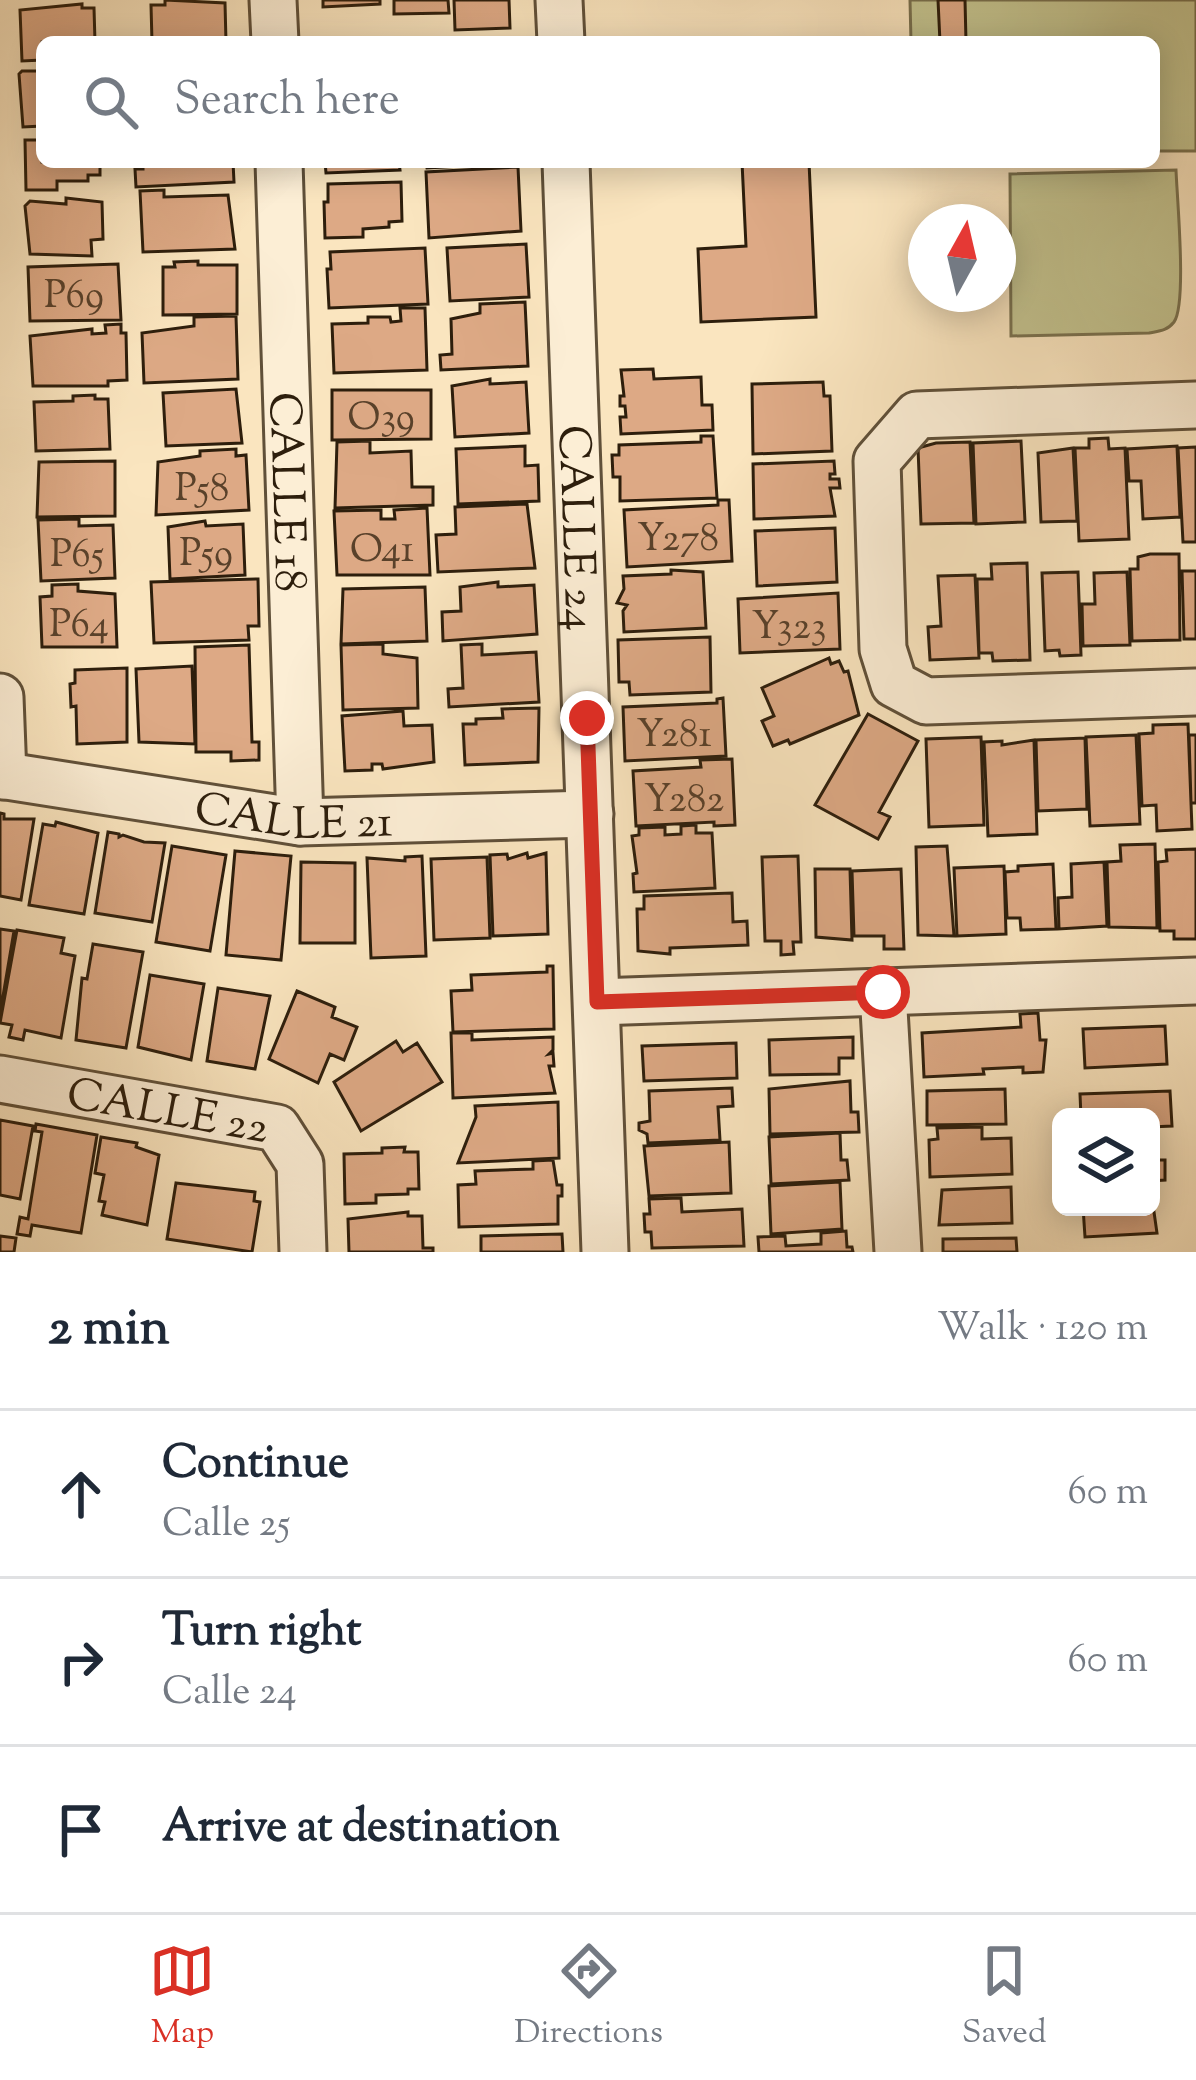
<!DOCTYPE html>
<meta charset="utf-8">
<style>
body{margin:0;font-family:"Sorts Mill Goudy",serif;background:#f2f2f3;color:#1f2937}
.controls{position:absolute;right:36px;bottom:36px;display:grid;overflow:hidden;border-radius:18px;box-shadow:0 6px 30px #0003}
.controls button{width:108px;height:108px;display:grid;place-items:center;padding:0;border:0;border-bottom:3px solid #e0e1e3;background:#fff;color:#1f2937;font:60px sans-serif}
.compass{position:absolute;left:908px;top:204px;width:108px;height:108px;border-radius:50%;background:#fff;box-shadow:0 6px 30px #0003;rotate:8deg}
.stop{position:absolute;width:36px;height:36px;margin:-27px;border:9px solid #d93025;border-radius:50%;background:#fff}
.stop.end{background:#d93025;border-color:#fff;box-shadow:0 3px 12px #0008}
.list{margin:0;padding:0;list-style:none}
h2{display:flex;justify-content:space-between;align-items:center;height:156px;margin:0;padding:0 48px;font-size:51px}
h2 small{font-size:39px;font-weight:400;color:#747a83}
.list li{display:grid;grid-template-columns:78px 1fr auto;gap:36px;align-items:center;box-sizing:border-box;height:168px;padding:0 48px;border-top:3px solid #e0e1e3}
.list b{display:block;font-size:45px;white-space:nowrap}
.list p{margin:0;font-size:39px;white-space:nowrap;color:#747a83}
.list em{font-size:39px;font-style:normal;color:#747a83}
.icon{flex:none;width:66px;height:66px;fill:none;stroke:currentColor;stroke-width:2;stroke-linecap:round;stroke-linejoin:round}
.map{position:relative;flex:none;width:1196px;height:1252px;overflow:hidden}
.search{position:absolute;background:#fff;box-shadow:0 6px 30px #0003;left:36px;right:36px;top:36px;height:132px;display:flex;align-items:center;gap:30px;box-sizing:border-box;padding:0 42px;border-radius:18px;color:#747a83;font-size:45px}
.sheet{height:660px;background:#fff}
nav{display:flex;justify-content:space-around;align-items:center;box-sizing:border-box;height:168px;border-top:3px solid #e0e1e3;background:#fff;font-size:33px;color:#747a83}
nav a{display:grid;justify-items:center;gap:6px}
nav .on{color:#d93025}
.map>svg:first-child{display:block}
.green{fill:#c3c38f;stroke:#78704e;stroke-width:3}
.building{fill:#dda985;stroke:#2d1e0c;stroke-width:3}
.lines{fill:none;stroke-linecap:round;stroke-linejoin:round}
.minor-casing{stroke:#605039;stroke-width:51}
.minor{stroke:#fceed5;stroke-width:45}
.route{stroke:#d93025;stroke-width:15}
.labels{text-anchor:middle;stroke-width:10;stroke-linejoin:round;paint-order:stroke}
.number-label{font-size:39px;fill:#59412a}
.street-label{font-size:45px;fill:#2d1e0c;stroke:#fceed5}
</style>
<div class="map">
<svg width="1196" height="1252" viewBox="0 0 1196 1252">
<rect width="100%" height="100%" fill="#fae5bf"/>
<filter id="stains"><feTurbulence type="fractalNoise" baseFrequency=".00167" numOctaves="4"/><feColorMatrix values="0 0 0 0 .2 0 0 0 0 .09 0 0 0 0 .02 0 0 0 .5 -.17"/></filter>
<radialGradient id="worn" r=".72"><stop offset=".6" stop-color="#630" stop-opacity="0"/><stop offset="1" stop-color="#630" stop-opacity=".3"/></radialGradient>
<!-- green -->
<path class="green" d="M 910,0 L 1196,0 L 1196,151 L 1154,151 L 1154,42 L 911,42 Z
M 1176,170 C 1177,198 1187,304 1174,322 C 1167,331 1159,331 1149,333 L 1011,336 L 1010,174 Z"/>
<!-- building -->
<path class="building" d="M 165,0 L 225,3 L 226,42 L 152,42 L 151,5 L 165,5 Z
M 323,0 L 380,0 L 380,4 L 323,7 Z
M 394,0 L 448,0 L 449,13 L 394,14 Z
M 454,0 L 509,0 L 510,28 L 455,30 Z
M 938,0 L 965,0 L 966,42 L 940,42 Z
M 82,4 L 82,8 L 94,8 L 95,42 L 42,42 L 42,60 L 22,61 L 20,10 Z
M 369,38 L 369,42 L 319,42 L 319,39 Z
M 22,71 L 42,71 L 42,126 L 23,127 L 19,74 Z
M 25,140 L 42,140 L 42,162 L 100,162 L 100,175 L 88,175 L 88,181 L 57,181 L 57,190 L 26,190 Z
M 143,162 L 233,162 L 234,182 L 136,187 L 135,169 L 143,169 Z
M 325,162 L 399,162 L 400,170 L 326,173 Z
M 426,162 L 520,162 L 520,163 L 427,168 Z
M 742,162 L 809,162 L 816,317 L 701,322 L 698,249 L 746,246 Z
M 518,167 L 521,231 L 429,238 L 426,172 Z
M 401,182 L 402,221 L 389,222 L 389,227 L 363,229 L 363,237 L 325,238 L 324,202 L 328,202 L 328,184 Z
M 164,190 L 164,197 L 228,195 L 235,249 L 143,252 L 140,191 Z
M 66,198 L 102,202 L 103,239 L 91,240 L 92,256 L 30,254 L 25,206 L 30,201 L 66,204 Z
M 526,244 L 529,297 L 450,301 L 447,248 Z
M 425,248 L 428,304 L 329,308 L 327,269 L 331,269 L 330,252 Z
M 198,261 L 198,265 L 237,265 L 237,314 L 163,315 L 163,267 L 175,267 L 174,262 Z
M 118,264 L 121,320 L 30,321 L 28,267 Z
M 525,302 L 528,366 L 441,370 L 440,355 L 452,354 L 451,319 L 480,313 L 480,304 Z
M 400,308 L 425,308 L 427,370 L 334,373 L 332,324 L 368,323 L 368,317 L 390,317 L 391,322 L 401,321 Z
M 236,316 L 238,379 L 144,383 L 142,333 L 194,326 L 194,317 Z
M 121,324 L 121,333 L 126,333 L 127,380 L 108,381 L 108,386 L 33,386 L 30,336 L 92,329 L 92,334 L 106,333 L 105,325 Z
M 653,369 L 654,379 L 701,377 L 702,405 L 712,405 L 713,430 L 621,434 L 620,417 L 626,417 L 625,406 L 620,406 L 620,396 L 624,396 L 621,370 Z
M 490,379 L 490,384 L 526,382 L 529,433 L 455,437 L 452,386 Z
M 823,382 L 824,396 L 830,396 L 832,451 L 753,454 L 752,384 Z
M 236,389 L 242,443 L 166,446 L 163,393 Z
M 332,390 L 431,390 L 431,439 L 332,440 Z
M 95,395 L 95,399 L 108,399 L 110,449 L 36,451 L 34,402 L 73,401 L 73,396 Z
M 701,436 L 713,436 L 717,498 L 620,501 L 620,477 L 613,477 L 612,455 L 619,455 L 619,445 L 701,442 Z
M 1108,438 L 1109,449 L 1125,448 L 1129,539 L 1079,541 L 1075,448 L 1089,448 L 1089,439 Z
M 370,441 L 370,453 L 411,451 L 412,487 L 433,487 L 433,505 L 335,508 L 337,442 Z
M 1021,441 L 1025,522 L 976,524 L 973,443 Z
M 970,442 L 974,523 L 921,524 L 918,448 L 936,443 Z
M 525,446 L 525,466 L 538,465 L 539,501 L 458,504 L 456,449 Z
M 1177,446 L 1180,517 L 1143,519 L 1141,481 L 1129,481 L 1127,449 Z
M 1196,447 L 1196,542 L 1183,542 L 1178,448 Z
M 1073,448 L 1077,521 L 1041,522 L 1038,453 Z
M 236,449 L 236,456 L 246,455 L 249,510 L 156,515 L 158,462 L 200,456 L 200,451 Z
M 115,461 L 115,516 L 37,517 L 39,462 Z
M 834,461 L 835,474 L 830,474 L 830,479 L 839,479 L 840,488 L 830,488 L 835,516 L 754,519 L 753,464 Z
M 718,500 L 729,500 L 732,561 L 627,567 L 624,510 L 718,505 Z
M 527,504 L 535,568 L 438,572 L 436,535 L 456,534 L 455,507 Z
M 427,508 L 430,575 L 337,575 L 334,511 L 381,510 L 381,519 L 395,519 L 394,510 Z
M 79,519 L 79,526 L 113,525 L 115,578 L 41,581 L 38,520 Z
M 205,521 L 206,526 L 243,524 L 245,575 L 170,579 L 168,527 Z
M 835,528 L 837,582 L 757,586 L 755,531 Z
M 1150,554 L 1179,554 L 1180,640 L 1132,641 L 1130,569 L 1138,569 L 1138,557 Z
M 1027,563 L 1030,660 L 993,661 L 992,653 L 979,653 L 977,579 L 992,579 L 991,564 Z
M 671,570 L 703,572 L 706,628 L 624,632 L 623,611 L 627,605 L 617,603 L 624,589 L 623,576 L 671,574 Z
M 1182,571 L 1196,571 L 1196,639 L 1184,639 Z
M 1078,572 L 1081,655 L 1060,656 L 1059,650 L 1045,651 L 1042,573 Z
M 1127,572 L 1130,645 L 1083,646 L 1082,604 L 1095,604 L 1094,573 Z
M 975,575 L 979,658 L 930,660 L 928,627 L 941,626 L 938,576 Z
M 258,579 L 259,626 L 248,626 L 249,640 L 154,643 L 151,582 Z
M 498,582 L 498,587 L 534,585 L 537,634 L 443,641 L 442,612 L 461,611 L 460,587 Z
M 78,584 L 78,591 L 115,594 L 117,647 L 42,647 L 40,597 L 52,596 L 52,585 Z
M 425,587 L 427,641 L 341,644 L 343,589 Z
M 838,593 L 840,649 L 740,653 L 738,599 Z
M 710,637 L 711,692 L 630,695 L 629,682 L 619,682 L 618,640 Z
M 383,644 L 383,654 L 417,658 L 418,708 L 343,710 L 341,645 Z
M 482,644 L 482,655 L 536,652 L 539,702 L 449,707 L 448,689 L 463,688 L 461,645 Z
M 249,645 L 252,742 L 259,742 L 259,760 L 231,761 L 231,752 L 196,752 L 195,647 Z
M 829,658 L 831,664 L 839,661 L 844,672 L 848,671 L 859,715 L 790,744 L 788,740 L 773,746 L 762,721 L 774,716 L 762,688 Z
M 192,666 L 195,744 L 139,742 L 136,669 Z
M 127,668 L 127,742 L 77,744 L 76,706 L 71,707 L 70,684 L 75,683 L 75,670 Z
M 723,698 L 726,756 L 625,761 L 623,707 L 717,703 L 717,699 Z
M 539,708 L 538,762 L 465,765 L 463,724 L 476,724 L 476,719 L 503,718 L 502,709 Z
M 403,711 L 404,726 L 432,725 L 434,762 L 383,769 L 382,764 L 372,764 L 372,770 L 345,771 L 342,716 Z
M 868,714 L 918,741 L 879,812 L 890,817 L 878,839 L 815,805 Z
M 1188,724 L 1192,829 L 1157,831 L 1156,805 L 1142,806 L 1139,734 L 1153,733 L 1153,725 Z
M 1136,735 L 1140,824 L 1090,826 L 1086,737 Z
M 1189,735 L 1196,735 L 1196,803 L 1191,803 Z
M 981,737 L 984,825 L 929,827 L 926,739 Z
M 1085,738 L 1087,809 L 1038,811 L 1036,740 Z
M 1034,740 L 1037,834 L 988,836 L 984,742 L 1002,741 L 1002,745 Z
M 732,759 L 735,825 L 714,826 L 714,822 L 636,826 L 633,771 L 701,767 L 700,760 Z
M 0,813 L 4,814 L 4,819 L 34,819 L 21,900 L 0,896 Z
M 56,822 L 98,833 L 84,914 L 29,905 L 43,824 L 55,826 Z
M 696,825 L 696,833 L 712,833 L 715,888 L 634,892 L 633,874 L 637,873 L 632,836 L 639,835 L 639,828 L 665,827 L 665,835 L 681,834 L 681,826 Z
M 108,832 L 119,834 L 119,837 L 123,835 L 144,842 L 165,843 L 152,922 L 95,913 Z
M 1155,844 L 1157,928 L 1109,927 L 1107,862 L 1121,861 L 1120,845 Z
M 172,846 L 226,855 L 210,951 L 156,942 Z
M 947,846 L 954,936 L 918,935 L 916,847 Z
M 1196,849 L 1196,939 L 1174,939 L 1174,931 L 1160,931 L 1158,862 L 1167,861 L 1166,850 Z
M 235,851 L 291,856 L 281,960 L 226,955 Z
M 527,853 L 528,858 L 546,853 L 548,934 L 493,936 L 490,855 L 507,854 L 508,859 Z
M 422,856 L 426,956 L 371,958 L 367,858 L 405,861 L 405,857 Z
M 798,856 L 801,942 L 793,942 L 794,954 L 781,955 L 781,941 L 765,941 L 762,857 Z
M 487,857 L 490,938 L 434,940 L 431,859 Z
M 301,862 L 355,863 L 355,943 L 300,943 Z
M 1104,862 L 1107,926 L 1059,929 L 1058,898 L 1072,897 L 1071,864 Z
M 1053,864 L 1056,929 L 1021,930 L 1020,918 L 1007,918 L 1005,872 L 1018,871 L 1018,866 Z
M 1004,866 L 1006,934 L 957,936 L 954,868 Z
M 815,869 L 850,869 L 852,940 L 816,937 Z
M 901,869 L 904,949 L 884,949 L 884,936 L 854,936 L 852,871 Z
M 732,893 L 733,922 L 747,921 L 748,945 L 670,948 L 670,954 L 638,951 L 637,909 L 644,909 L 644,896 Z
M 0,929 L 14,931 L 0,1014 Z
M 17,930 L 64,938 L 61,953 L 75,956 L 61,1038 L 25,1030 L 23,1040 L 9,1037 L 12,1025 L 0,1023 Z
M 93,944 L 143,952 L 126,1048 L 76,1040 L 82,978 L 87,979 Z
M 547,966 L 553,966 L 554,1029 L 453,1032 L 451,991 L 472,990 L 471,975 L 547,972 Z
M 150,975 L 204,984 L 191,1060 L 138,1047 Z
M 218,988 L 270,996 L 255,1069 L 207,1061 Z
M 297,991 L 335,1007 L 332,1017 L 357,1027 L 344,1060 L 330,1054 L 318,1083 L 269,1059 Z
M 1038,1013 L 1040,1040 L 1046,1040 L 1043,1072 L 1023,1073 L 1023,1067 L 983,1069 L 984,1074 L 924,1077 L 922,1033 L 1021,1027 L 1020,1014 Z
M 1165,1026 L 1167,1064 L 1085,1068 L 1083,1029 Z
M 451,1033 L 472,1033 L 472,1040 L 553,1037 L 553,1050 L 549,1054 L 553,1053 L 554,1066 L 549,1066 L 555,1093 L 453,1098 Z
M 853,1037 L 853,1058 L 839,1058 L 839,1074 L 770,1075 L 769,1040 Z
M 396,1041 L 403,1052 L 417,1043 L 442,1082 L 361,1131 L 334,1082 Z
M 736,1043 L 737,1078 L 644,1081 L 642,1046 Z
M 850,1081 L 851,1112 L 858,1112 L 859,1132 L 770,1134 L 769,1089 Z
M 732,1088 L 733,1106 L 718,1107 L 720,1140 L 648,1143 L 647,1134 L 639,1130 L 639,1123 L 650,1121 L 649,1091 Z
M 1005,1089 L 1006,1124 L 927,1125 L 927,1091 Z
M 1170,1091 L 1172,1126 L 1151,1127 L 1151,1117 L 1081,1117 L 1080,1094 Z
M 558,1102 L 559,1158 L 458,1163 L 476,1117 L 475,1106 Z
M 0,1120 L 33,1126 L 20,1199 L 0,1195 Z
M 36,1124 L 97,1135 L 81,1233 L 32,1225 L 30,1236 L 17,1234 L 20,1217 L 28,1219 L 42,1132 L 35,1131 Z
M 982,1127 L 982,1139 L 1011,1138 L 1012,1174 L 930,1177 L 929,1140 L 938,1139 L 937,1128 Z
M 1061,1131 L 1061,1185 L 1060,1185 L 1057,1132 Z
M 840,1133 L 841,1160 L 847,1160 L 849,1180 L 771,1184 L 769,1137 Z
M 101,1137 L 137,1143 L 136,1147 L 159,1155 L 147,1225 L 102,1215 L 105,1202 L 99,1201 L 104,1175 L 95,1173 Z
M 729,1142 L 731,1193 L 649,1196 L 644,1146 Z
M 405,1147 L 404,1152 L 418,1152 L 419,1189 L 408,1189 L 408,1194 L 376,1195 L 376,1203 L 345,1204 L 344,1154 L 382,1153 L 382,1148 Z
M 553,1160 L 557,1185 L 562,1185 L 562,1196 L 558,1196 L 558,1224 L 459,1227 L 458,1185 L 476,1184 L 475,1171 L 533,1169 L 533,1161 Z
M 1151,1160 L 1165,1160 L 1165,1180 L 1151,1181 Z
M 840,1182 L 842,1229 L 771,1234 L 769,1186 Z
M 176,1183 L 255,1192 L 254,1201 L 260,1202 L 252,1252 L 167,1239 Z
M 1011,1187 L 1012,1223 L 939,1225 L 942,1190 Z
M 681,1198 L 682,1212 L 742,1209 L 744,1246 L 652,1248 L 651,1232 L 645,1232 L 644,1214 L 650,1214 L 649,1199 Z
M 1152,1198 L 1157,1233 L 1085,1237 L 1083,1207 L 1151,1207 Z
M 408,1212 L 408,1216 L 422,1216 L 423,1248 L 433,1248 L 433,1252 L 349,1252 L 348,1219 Z
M 846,1231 L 847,1247 L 852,1247 L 853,1252 L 759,1252 L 758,1237 L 785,1236 L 786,1246 L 821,1244 L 821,1233 Z
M 562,1234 L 563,1252 L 481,1252 L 481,1236 Z
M 0,1236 L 16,1238 L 14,1252 L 0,1252 Z
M 1016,1238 L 1017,1252 L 943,1252 L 943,1239 Z"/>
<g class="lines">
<defs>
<g id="minor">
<path d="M 273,0 L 275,42"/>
<path d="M 559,0 L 561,42"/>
<path id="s1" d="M 279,162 L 300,822"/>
<path id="s2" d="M 566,162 L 605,1252"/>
<path d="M 1196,405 L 917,415 L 877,461 L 883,649 L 894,684 L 926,701 L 1196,692"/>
<path d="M 0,697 L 3,776"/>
<path id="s3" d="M 0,775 L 300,822 L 590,814"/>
<path d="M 883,992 L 898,1252"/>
<path d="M 597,1002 L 1196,981"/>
<path id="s4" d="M 0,1079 L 277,1128 L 300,1164 L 303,1252"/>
</g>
</defs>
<!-- minor casing -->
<use href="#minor" class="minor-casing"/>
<!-- minor -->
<use href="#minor" class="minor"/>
</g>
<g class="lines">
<!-- route -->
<path class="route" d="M 587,718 L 597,1002 L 883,992"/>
</g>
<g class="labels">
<!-- number labels -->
<g class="number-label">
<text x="74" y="307">P69</text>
<text x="381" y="429">O39</text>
<text x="202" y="500">P58</text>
<text x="678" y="550">Y278</text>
<text x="382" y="561">O41</text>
<text x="206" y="565">P59</text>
<text x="77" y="566">P65</text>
<text x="79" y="636">P64</text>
<text x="789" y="638">Y323</text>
<text x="674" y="746">Y281</text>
<text x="684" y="811">Y282</text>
</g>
<!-- street labels -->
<g class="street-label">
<text dy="16" stroke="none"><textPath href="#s1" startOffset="330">CALLE 18</textPath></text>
<text dy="16" stroke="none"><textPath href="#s2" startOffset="366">CALLE 24</textPath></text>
<text dy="16" stroke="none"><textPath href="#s3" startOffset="297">CALLE 21</textPath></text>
<text dy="16" stroke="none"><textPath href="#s4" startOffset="171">CALLE 22</textPath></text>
</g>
</g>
<rect width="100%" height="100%" filter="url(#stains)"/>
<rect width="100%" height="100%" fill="url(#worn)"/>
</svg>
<div class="controls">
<button><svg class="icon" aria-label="layers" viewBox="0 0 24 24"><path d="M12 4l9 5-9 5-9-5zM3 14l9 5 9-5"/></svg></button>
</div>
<svg class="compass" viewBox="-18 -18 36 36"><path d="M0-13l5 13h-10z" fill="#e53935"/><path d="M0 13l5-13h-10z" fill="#747a83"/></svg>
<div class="stop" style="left:883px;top:992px"></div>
<div class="stop end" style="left:587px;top:718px"></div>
<div class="search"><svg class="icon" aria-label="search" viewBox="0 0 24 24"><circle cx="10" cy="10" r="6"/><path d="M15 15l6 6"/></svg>Search here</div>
</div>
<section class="sheet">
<h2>2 min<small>Walk · 120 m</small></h2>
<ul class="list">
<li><svg class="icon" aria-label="ahead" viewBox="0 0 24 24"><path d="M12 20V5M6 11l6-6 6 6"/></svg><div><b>Continue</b><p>Calle 25</p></div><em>60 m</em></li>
<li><svg class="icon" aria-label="right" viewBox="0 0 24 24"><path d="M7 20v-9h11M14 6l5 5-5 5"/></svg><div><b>Turn right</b><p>Calle 24</p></div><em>60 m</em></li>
<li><svg class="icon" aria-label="arrive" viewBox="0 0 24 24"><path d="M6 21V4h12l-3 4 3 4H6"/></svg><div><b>Arrive at destination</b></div></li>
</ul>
</section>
<nav>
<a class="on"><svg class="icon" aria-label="map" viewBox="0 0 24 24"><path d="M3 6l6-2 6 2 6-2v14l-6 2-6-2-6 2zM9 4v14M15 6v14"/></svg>Map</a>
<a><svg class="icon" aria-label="directions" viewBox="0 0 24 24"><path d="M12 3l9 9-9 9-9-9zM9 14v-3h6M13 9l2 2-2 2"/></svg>Directions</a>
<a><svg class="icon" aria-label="saved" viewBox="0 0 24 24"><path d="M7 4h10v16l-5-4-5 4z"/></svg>Saved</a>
</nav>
